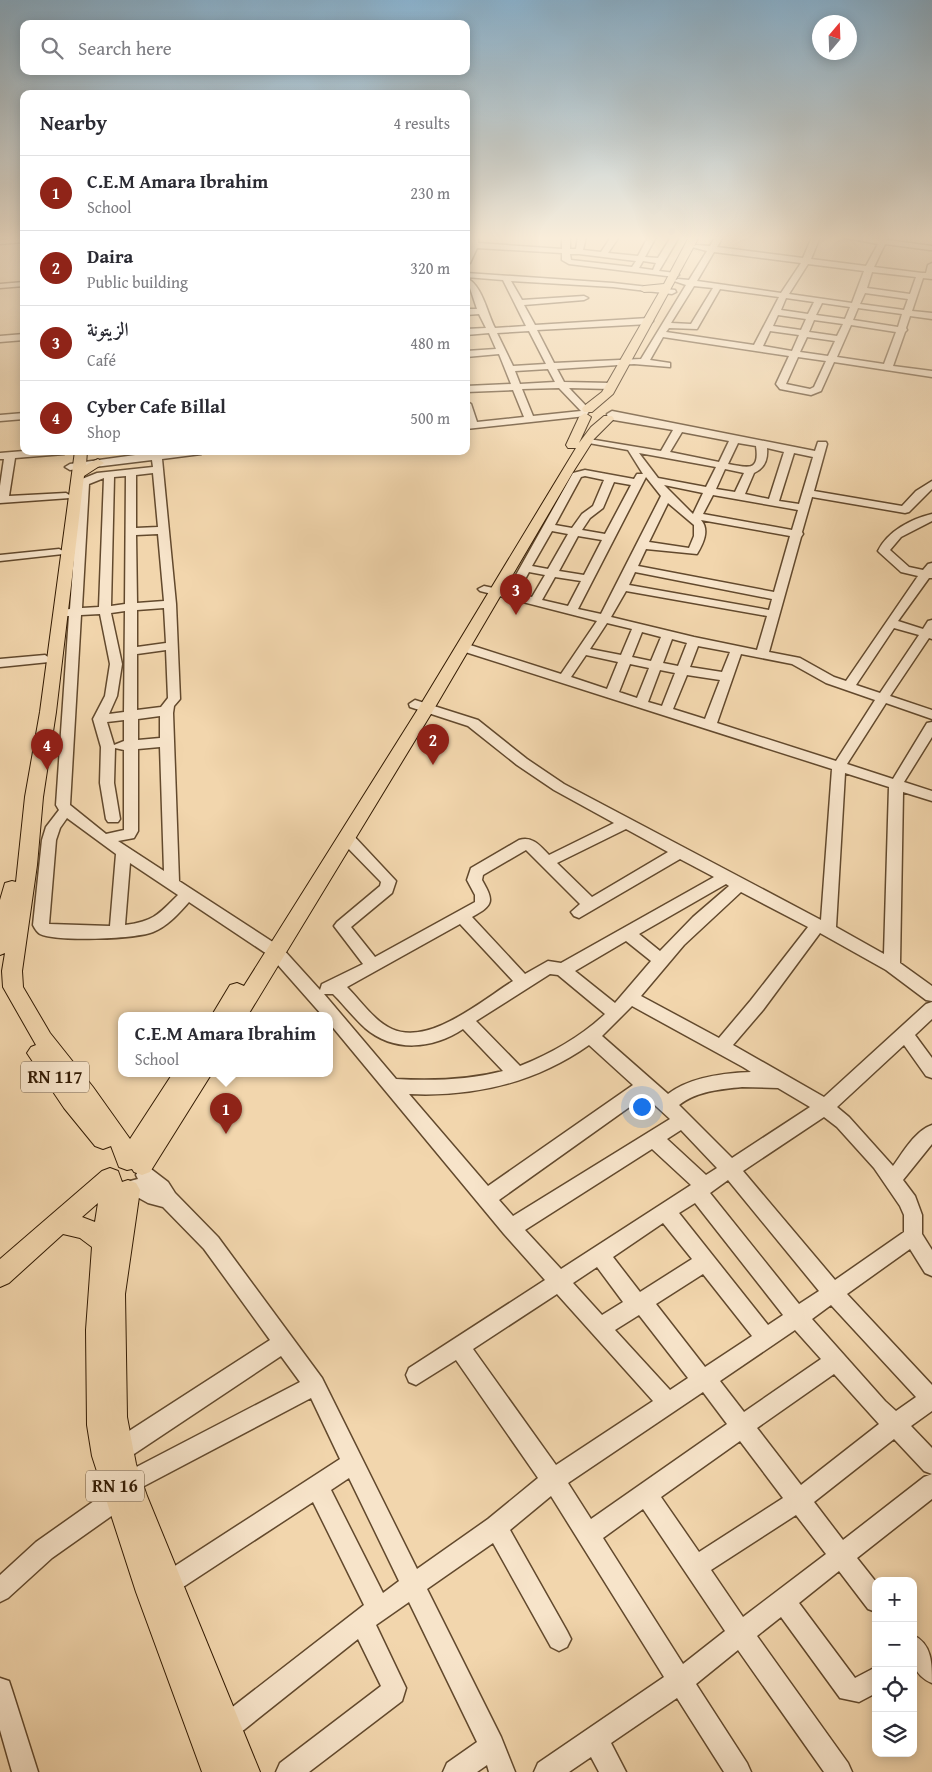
<!DOCTYPE html>
<meta charset="utf-8">
<style>
body{margin:0;font-family:"Gentium Book Plus",Amiri,serif;background:#f7f7f7;color:#2b2b33}
.controls{position:absolute;right:15px;bottom:15px;display:grid;overflow:hidden;border-radius:10px;box-shadow:0 2px 12px #0003}
.controls button{width:45px;height:45px;display:grid;place-items:center;padding:0;border:0;border-bottom:1px solid #e1e1e2;background:#fff;color:#2b2b33;font:25px sans-serif}
.compass{position:absolute;left:812px;top:15px;width:45px;height:45px;border-radius:50%;background:#fff;box-shadow:0 2px 12px #0003;rotate:19deg}
.you{position:absolute;left:641px;top:1106px;width:18px;height:18px;margin:-12px;border:4px solid #fff;border-radius:50%;background:#1a73e8;box-shadow:0 0 0 8px #1a73e833}
.badge{display:grid;place-items:center;width:32px;height:32px;border-radius:50%;background:#8f2418;color:#fff;font-size:16px;font-weight:700}
.pin{position:absolute;translate:-50% -41px;filter:drop-shadow(0 1px 2px #0008)}
.pin::after{content:'';position:absolute;top:26px;width:18px;height:15px;background:inherit;clip-path:polygon(0 0,100% 0,50% 100%)}
.popup{position:absolute;left:118px;top:1012px;width:215px;height:65px;box-sizing:border-box;display:grid;place-content:center;border-radius:10px;background:#fff;filter:drop-shadow(0 1px 4px #0005);font-size:16px;white-space:nowrap;color:#7c7c81}
.popup b{font-size:19px;color:#2b2b33}
.popup::after{content:'';position:absolute;left:50%;top:100%;margin-left:-10px;border:10px solid transparent;border-top-color:#fff}
.list{margin:0;padding:0;list-style:none}
h2{display:flex;justify-content:space-between;align-items:center;height:65px;margin:0;padding:0 20px;font-size:21px}
h2 small{font-size:16px;font-weight:400;color:#7c7c81}
.list li{display:grid;grid-template-columns:32px 1fr auto;gap:15px;align-items:center;box-sizing:border-box;height:75px;padding:0 20px;border-top:1px solid #e1e1e2}
.list b{display:block;font-size:19px;white-space:nowrap}
.list p{margin:0;font-size:16px;white-space:nowrap;color:#7c7c81}
.list em{font-size:16px;font-style:normal;color:#7c7c81}
.icon{flex:none;width:28px;height:28px;fill:none;stroke:currentColor;stroke-width:2;stroke-linecap:round;stroke-linejoin:round}
.map{position:relative;flex:none;width:932px;height:1772px;overflow:hidden}
.search{position:absolute;background:#fff;box-shadow:0 2px 12px #0003;left:20px;top:20px;width:450px;height:55px;display:flex;align-items:center;gap:12px;box-sizing:border-box;padding:0 18px;border-radius:10px;color:#7c7c81;font-size:19px}
.panel{position:absolute;background:#fff;box-shadow:0 2px 12px #0003;left:20px;top:90px;width:450px;height:365px;border-radius:10px}
.map>svg:first-child{display:block}
.lines{fill:none;stroke-linecap:round;stroke-linejoin:round}
.minor-casing{stroke:#62492d;stroke-width:3}
.major-casing{stroke:#321a02;stroke-width:2}
.minor{fill:#f7e4ca;fill-rule:evenodd}
.major{fill:#f2d6ad;fill-rule:evenodd}
.labels{text-anchor:middle;stroke-width:4.5;stroke-linejoin:round;paint-order:stroke}
.shield{fill:#f7e4ca;stroke:#6d573e;stroke-width:1}
.shield-label{font-size:18px;font-weight:bold;fill:#321a02}
</style>
<div class="map">
<svg width="932" height="1772" viewBox="0 0 932 1772">
<rect width="100%" height="100%" fill="#f2d6ad"/>
<filter id="stains"><feTurbulence type="fractalNoise" baseFrequency=".004" numOctaves="4"/><feColorMatrix values="0 0 0 0 .2 0 0 0 0 .09 0 0 0 0 .02 0 0 0 .5 -.17"/></filter>
<radialGradient id="worn" r=".72"><stop offset=".6" stop-color="#630" stop-opacity="0"/><stop offset="1" stop-color="#630" stop-opacity=".3"/></radialGradient>
<g class="lines">
<defs>
<path id="minor" d="M 470,237 L 478,237 L 478,243 L 562,249 L 562,237 L 570,237 L 570,249 L 576,249 L 578,237 L 586,237 L 583,250 L 601,252 L 611,237 L 619,237 L 608,253 L 638,256 L 648,237 L 656,237 L 645,257 L 658,258 L 671,237 L 679,237 L 659,271 L 675,273 L 679,275 L 675,277 L 569,264 L 562,260 L 562,253 L 477,248 L 470,263 L 466,265 L 466,254 L 469,248 L 466,247 L 466,243 L 470,243 ZM 570,254 L 579,254 L 636,261 L 632,267 L 571,260 ZM 643,261 L 656,263 L 653,270 L 639,268 Z
M 715,237 L 723,237 L 717,247 L 803,258 L 812,237 L 820,237 L 811,259 L 866,266 L 878,244 L 842,237 L 880,239 L 881,237 L 889,237 L 887,240 L 932,246 L 932,250 L 930,250 L 885,244 L 874,267 L 922,273 L 926,273 L 928,265 L 932,263 L 932,279 L 923,278 L 912,311 L 932,313 L 932,319 L 910,316 L 906,328 L 907,330 L 905,332 L 893,366 L 932,371 L 932,377 L 834,362 L 821,391 L 811,395 L 780,389 L 776,384 L 789,356 L 663,337 L 650,360 L 670,363 L 670,367 L 634,364 L 557,369 L 564,382 L 611,383 L 616,386 L 611,389 L 569,388 L 590,410 L 586,416 L 466,429 L 466,401 L 471,404 L 477,422 L 524,417 L 513,390 L 466,392 L 466,386 L 511,384 L 499,354 L 466,357 L 466,351 L 496,349 L 489,333 L 466,335 L 466,329 L 486,328 L 479,314 L 466,315 L 466,309 L 477,309 L 470,288 L 466,284 L 466,278 C 482,284 487,313 495,328 L 526,326 L 503,280 L 466,277 L 466,273 L 613,283 L 675,290 L 676,292 L 672,294 L 613,287 L 511,281 L 522,300 L 584,296 L 588,298 L 584,300 L 524,305 L 535,325 L 649,318 L 653,321 L 649,324 L 537,330 L 554,363 L 641,359 L 686,285 L 674,281 L 678,279 L 689,280 L 707,251 L 692,247 L 696,245 L 710,246 ZM 714,252 L 801,263 L 781,293 L 697,281 ZM 808,264 L 864,271 L 852,303 L 789,294 ZM 872,272 L 916,277 L 910,294 L 867,288 ZM 694,286 L 713,288 L 691,324 L 671,323 ZM 720,289 L 779,297 L 754,345 L 666,332 L 669,328 L 697,329 ZM 865,293 L 908,299 L 904,310 L 860,304 ZM 786,298 L 814,302 L 808,314 L 781,310 ZM 822,303 L 850,307 L 845,319 L 816,315 ZM 858,308 L 902,314 L 898,327 L 853,320 ZM 778,315 L 806,319 L 801,330 L 773,326 ZM 814,320 L 843,324 L 837,336 L 809,332 ZM 851,325 L 896,332 L 884,364 L 837,357 ZM 529,331 L 546,364 L 513,366 L 497,333 ZM 770,331 L 799,335 L 792,351 L 763,346 ZM 807,337 L 835,341 L 828,356 L 800,352 ZM 798,357 L 826,361 L 814,387 L 810,389 L 786,384 ZM 548,369 L 555,382 L 520,384 L 515,371 ZM 559,388 L 581,411 L 533,416 L 522,389 Z
M 24,238 L 24,242 L 0,244 L 0,240 Z
M 24,282 L 24,286 L 0,288 L 0,284 Z
M 24,334 L 24,340 L 0,342 L 0,336 Z
M 612,411 L 815,451 L 818,442 L 826,442 L 827,444 L 814,491 L 902,506 L 916,491 L 932,481 L 932,489 L 909,512 L 905,513 L 812,497 L 802,532 L 803,534 L 801,537 L 769,652 L 800,658 L 834,677 L 846,681 L 918,576 L 901,572 L 880,553 L 878,551 C 888,531 911,519 932,514 L 932,521 L 901,537 L 890,550 L 909,567 L 923,570 L 928,564 L 932,563 L 932,578 L 929,578 L 898,621 L 923,629 L 928,621 L 932,620 L 932,639 L 929,638 L 890,696 L 932,710 L 932,719 L 886,703 L 847,764 L 893,779 L 927,723 L 932,722 L 932,737 L 904,782 L 932,791 L 932,801 L 903,792 L 900,963 L 932,986 L 932,1001 L 926,1000 L 886,970 L 820,933 L 763,1010 L 733,1045 L 824,1097 L 926,1004 L 932,1002 L 932,1019 L 915,1035 L 932,1058 L 932,1078 L 926,1076 L 904,1045 L 837,1107 L 849,1117 L 893,1166 C 904,1151 915,1131 932,1125 L 932,1144 L 903,1180 L 915,1196 L 922,1215 L 922,1234 L 932,1250 L 932,1276 L 925,1273 L 910,1249 L 847,1294 L 932,1385 L 932,1411 L 911,1426 L 932,1448 L 932,1474 L 924,1471 L 894,1439 L 814,1502 L 843,1540 L 924,1477 L 932,1474 L 932,1499 L 857,1558 L 876,1582 L 876,1612 L 868,1609 L 839,1571 L 799,1603 L 855,1678 L 876,1667 L 876,1693 L 859,1702 L 840,1698 L 781,1617 L 757,1636 L 848,1763 L 852,1772 L 824,1772 L 738,1650 L 696,1684 L 747,1763 L 751,1772 L 724,1772 L 677,1698 L 611,1743 L 626,1772 L 599,1772 L 591,1757 L 569,1772 L 534,1772 L 538,1763 L 664,1677 L 551,1496 L 510,1530 L 567,1631 L 571,1639 L 567,1647 L 559,1651 L 551,1647 L 493,1543 L 427,1589 L 501,1737 L 515,1772 L 489,1772 L 487,1765 L 477,1772 L 443,1772 L 447,1763 L 477,1742 L 409,1602 L 376,1625 L 406,1688 L 402,1701 L 309,1772 L 276,1772 L 280,1763 L 381,1686 L 358,1639 L 235,1737 L 226,1740 L 217,1737 L 214,1728 L 217,1719 L 364,1605 L 313,1502 L 177,1591 L 169,1594 L 161,1591 L 158,1583 L 161,1575 L 340,1459 L 311,1398 L 129,1494 L 130,1497 L 127,1505 L 52,1558 L 8,1598 L 0,1602 L 0,1575 L 36,1542 L 111,1489 L 119,1486 L 118,1483 L 121,1475 L 300,1382 L 281,1356 L 128,1458 L 120,1461 L 112,1458 L 109,1450 L 112,1442 L 270,1340 L 204,1249 L 163,1207 L 148,1203 L 130,1193 L 128,1187 L 130,1181 L 138,1179 L 136,1175 L 139,1169 L 145,1167 L 151,1169 L 168,1182 L 175,1193 L 218,1237 L 322,1378 L 417,1569 L 488,1519 L 538,1478 L 456,1360 L 416,1385 L 409,1382 L 406,1375 L 409,1368 L 545,1280 L 504,1234 L 330,1024 L 330,1015 L 322,1015 L 270,956 L 189,902 C 178,914 168,926 153,932 C 136,939 57,942 40,934 C 37,932 35,929 33,925 L 42,840 L 46,827 L 59,810 L 56,805 L 69,616 L 61,616 L 59,613 L 61,610 L 70,609 L 79,486 L 72,483 L 97,473 L 153,467 L 152,460 L 70,470 L 65,467 L 70,464 L 157,452 L 206,451 L 201,454 L 162,459 L 176,604 L 180,699 L 174,706 L 173,713 L 179,881 L 282,948 L 320,990 L 322,984 L 363,964 L 334,926 L 337,922 L 380,886 L 381,882 L 342,842 L 340,838 L 342,834 L 352,834 L 396,881 L 392,893 L 351,927 L 375,957 L 475,902 L 475,895 L 467,880 L 471,868 L 519,840 C 533,836 540,846 549,855 L 614,823 L 554,790 L 517,765 L 468,726 L 410,707 L 409,704 L 415,700 L 478,720 L 527,759 L 564,784 L 821,920 L 832,769 L 459,650 L 457,647 L 459,644 L 467,644 L 561,674 L 597,621 L 480,591 L 478,589 L 484,586 L 507,591 L 573,473 L 585,470 L 634,479 L 637,474 L 643,474 L 628,450 L 583,442 L 583,438 L 661,451 L 673,430 L 608,419 L 607,414 ZM 682,432 L 729,441 L 719,462 L 670,452 ZM 738,443 L 756,446 C 760,473 747,467 728,464 ZM 767,448 L 784,452 L 769,499 L 745,494 L 754,473 C 765,468 768,459 767,448 ZM 639,453 L 716,467 L 706,487 L 658,478 ZM 794,453 L 813,457 L 799,504 L 779,501 ZM 725,469 L 744,473 L 735,492 L 716,489 ZM 153,473 L 158,527 L 136,528 L 136,475 ZM 126,476 L 125,604 L 111,606 L 114,477 ZM 585,476 L 604,480 L 593,506 L 582,514 L 572,528 L 555,525 L 581,477 ZM 646,477 L 661,496 L 601,614 L 578,609 ZM 104,478 L 99,607 L 82,608 L 89,484 ZM 614,482 L 631,485 L 605,534 L 582,530 L 590,518 L 603,508 ZM 664,485 L 703,493 L 693,514 ZM 713,495 L 798,510 L 792,530 L 703,514 ZM 668,503 L 694,525 L 694,536 L 689,548 L 649,542 ZM 701,520 L 790,536 L 774,592 L 638,566 L 646,549 L 697,554 C 703,544 710,530 701,520 ZM 552,531 L 568,534 L 548,569 L 532,566 ZM 158,534 L 164,601 L 137,603 L 136,535 ZM 578,536 L 602,540 L 584,575 L 559,571 ZM 529,572 L 545,575 L 532,597 L 517,594 ZM 635,572 L 772,599 L 769,610 L 629,585 ZM 555,577 L 581,581 L 568,606 L 542,600 ZM 626,591 L 767,616 L 757,650 L 694,637 L 611,617 ZM 164,608 L 166,643 L 137,647 L 137,610 ZM 125,611 L 124,712 L 109,714 L 117,696 L 122,664 L 111,613 ZM 100,614 L 110,664 L 105,696 L 93,719 L 101,747 L 100,783 L 106,819 L 108,822 L 118,822 L 120,819 L 114,783 L 115,748 L 124,750 L 124,830 L 106,834 L 70,805 L 81,615 ZM 607,623 L 632,629 L 621,655 L 590,649 ZM 894,628 L 919,635 L 880,693 L 856,685 ZM 642,632 L 661,637 L 651,661 L 632,657 ZM 672,639 L 687,643 L 678,666 L 663,663 ZM 698,646 L 730,652 L 722,672 L 690,667 ZM 166,650 L 168,698 L 161,707 L 137,710 L 137,654 ZM 741,654 L 792,664 L 826,683 L 875,700 L 836,761 L 717,723 ZM 586,655 L 618,662 L 607,689 L 571,677 ZM 630,664 L 649,668 L 637,698 L 619,692 ZM 660,670 L 675,673 L 662,706 L 648,702 ZM 687,675 L 720,680 L 705,719 L 673,709 ZM 160,716 L 160,738 L 138,740 L 138,719 ZM 124,720 L 124,741 L 114,745 L 107,722 ZM 160,747 L 164,871 L 118,841 L 134,838 L 138,831 L 138,749 ZM 845,773 L 889,787 L 884,954 L 836,927 ZM 67,818 L 116,854 L 110,926 L 49,924 L 56,840 L 60,828 ZM 626,829 L 668,852 L 592,897 L 557,863 ZM 526,850 L 580,904 L 571,912 L 574,916 L 579,918 L 680,859 L 714,877 L 561,963 L 548,961 L 525,974 L 472,917 C 494,905 494,901 482,880 L 483,875 ZM 130,863 L 178,895 C 158,915 154,921 125,925 ZM 726,884 L 729,886 L 693,917 L 660,951 L 639,934 ZM 741,892 L 808,927 L 751,1000 L 719,1038 L 641,996 L 684,945 ZM 460,924 L 513,981 C 482,1000 430,1046 392,1029 C 374,1021 361,1001 347,987 ZM 626,941 L 651,961 L 615,1003 L 575,971 ZM 550,974 L 558,975 L 605,1014 C 582,1036 550,1054 520,1066 L 476,1021 ZM 324,994 L 333,994 C 344,1005 354,1018 365,1028 C 394,1053 433,1049 463,1029 L 503,1071 C 468,1080 432,1081 396,1079 ZM 632,1006 L 743,1067 L 751,1072 C 724,1073 690,1077 668,1094 L 602,1036 ZM 589,1045 L 633,1085 L 488,1186 L 409,1094 C 475,1097 535,1083 589,1045 ZM 742,1087 L 778,1088 L 810,1107 L 732,1158 L 679,1105 C 697,1091 721,1089 742,1087 ZM 645,1096 L 670,1119 L 513,1216 L 499,1200 ZM 824,1117 L 837,1127 L 874,1168 L 900,1206 L 904,1215 L 904,1232 L 835,1280 L 743,1171 ZM 681,1130 L 717,1168 L 706,1175 L 667,1139 ZM 652,1149 L 691,1185 L 561,1269 L 525,1230 ZM 728,1180 L 819,1291 L 799,1304 L 710,1193 ZM 695,1203 L 783,1315 L 768,1325 L 679,1213 ZM 663,1223 L 692,1259 L 640,1292 L 613,1257 ZM 597,1267 L 623,1302 L 602,1315 L 573,1283 ZM 703,1274 L 752,1336 L 705,1367 L 656,1304 ZM 557,1294 L 653,1401 L 556,1465 L 473,1349 ZM 831,1305 L 916,1397 L 896,1411 L 885,1401 L 812,1319 ZM 639,1315 L 688,1378 L 670,1390 L 615,1330 ZM 795,1330 L 821,1359 L 744,1412 L 720,1381 ZM 834,1374 L 879,1424 L 801,1485 L 757,1428 ZM 703,1392 L 727,1424 L 591,1519 L 568,1483 ZM 740,1441 L 783,1498 L 699,1552 L 661,1497 ZM 349,1478 L 399,1581 L 383,1593 L 331,1490 ZM 643,1509 L 725,1631 L 683,1664 L 603,1538 ZM 796,1515 L 826,1554 L 743,1617 L 711,1570 Z
M 24,413 L 24,419 L 0,421 L 0,415 Z
M 24,451 L 69,451 L 64,454 L 15,458 L 9,496 L 66,493 L 71,496 L 70,498 L 0,503 L 0,486 L 4,459 L 0,459 L 0,453 Z
M 59,549 L 65,552 L 63,554 L 0,561 L 0,555 Z
M 45,655 L 51,659 L 49,662 L 0,667 L 0,659 Z
M 913,1635 C 932,1644 932,1663 932,1683 C 909,1673 913,1656 913,1635 Z
M 0,1678 L 9,1681 L 12,1690 L 38,1772 L 12,1772 L 0,1730 Z"/>
<path id="major" d="M 689,237 L 699,237 L 613,394 L 592,412 L 584,412 L 582,409 L 584,406 L 602,392 L 660,291 L 644,292 L 639,289 L 644,286 L 664,284 Z
M 585,413 L 591,417 L 579,443 L 591,427 L 604,416 L 612,416 L 614,419 L 594,439 L 573,472 L 434,709 L 248,1015 L 212,1015 L 230,985 L 237,983 L 244,986 L 418,709 L 576,448 L 568,448 L 566,445 L 579,417 Z
M 75,451 L 87,451 L 86,465 L 98,459 L 104,463 L 84,476 L 56,712 L 43,797 L 37,865 L 22,971 L 23,987 L 50,1033 L 93,1087 L 130,1139 L 173,1073 L 212,1073 L 150,1172 L 142,1175 L 134,1172 L 132,1169 L 127,1170 L 119,1167 L 111,1146 L 103,1149 L 95,1146 L 64,1108 L 31,1059 L 27,1053 L 31,1047 L 36,1045 L 3,987 L 2,971 L 5,953 L 0,955 L 0,900 L 5,883 L 12,881 L 16,882 L 25,797 L 40,712 Z
M 110,1168 L 118,1171 L 122,1182 L 128,1180 L 136,1183 L 140,1190 L 125,1294 L 127,1417 L 136,1464 L 147,1496 L 260,1772 L 202,1772 L 136,1592 L 92,1456 L 87,1425 L 86,1330 L 92,1247 L 80,1238 L 63,1234 L 9,1283 L 0,1287 L 0,1259 L 102,1171 ZM 98,1203 L 95,1222 L 82,1217 Z"/>
</defs>
<!-- minor casing -->
<use href="#minor" class="minor-casing"/>
<!-- major casing -->
<use href="#major" class="major-casing"/>
<!-- minor -->
<use href="#minor" class="minor"/>
<!-- major -->
<use href="#major" class="major"/>
</g>
<!-- sky -->
<linearGradient id="sky" x2="0" y2="1"><stop stop-color="#8ab5d3"/><stop offset="0.49" stop-color="#f9edda"/><stop offset="1" stop-color="#f9edda" stop-opacity="0"/></linearGradient>
<rect width="932" height="486" fill="url(#sky)"/>
<g class="labels">
<!-- shield labels -->
<g class="shield">
<rect x="21" y="1061.5" width="68" height="31" rx="4"/>
<rect x="86" y="1470.5" width="58" height="31" rx="4"/>
</g>
<g class="shield-label">
<text x="55" y="1083">RN 117</text>
<text x="115" y="1492">RN 16</text>
</g>
</g>
<rect width="100%" height="100%" filter="url(#stains)"/>
<rect width="100%" height="100%" fill="url(#worn)"/>
</svg>
<div class="controls">
<button>+</button>
<button>−</button>
<button><svg class="icon" aria-label="locate" viewBox="0 0 24 24"><circle cx="12" cy="12" r="6"/><path d="M12 2v4M12 18v4M2 12h4M18 12h4"/></svg></button>
<button><svg class="icon" aria-label="layers" viewBox="0 0 24 24"><path d="M12 4l9 5-9 5-9-5zM3 14l9 5 9-5"/></svg></button>
</div>
<svg class="compass" viewBox="-18 -18 36 36"><path d="M0-13l5 13h-10z" fill="#e53935"/><path d="M0 13l5-13h-10z" fill="#7c7c81"/></svg>
<div class="you"></div>
<div class="pin badge" style="left:226px;top:1134px">1</div>
<div class="popup"><b>C.E.M Amara Ibrahim</b>School</div>
<div class="pin badge" style="left:433px;top:765px">2</div>
<div class="pin badge" style="left:516px;top:615px">3</div>
<div class="pin badge" style="left:47px;top:770px">4</div>
<div class="search"><svg class="icon" aria-label="search" viewBox="0 0 24 24"><circle cx="10" cy="10" r="6"/><path d="M15 15l6 6"/></svg>Search here</div>
<section class="panel">
<h2>Nearby<small>4 results</small></h2>
<ul class="list">
<li><span class="badge">1</span><div><b>C.E.M Amara Ibrahim</b><p>School</p></div><em>230 m</em></li>
<li><span class="badge">2</span><div><b>Daira</b><p>Public building</p></div><em>320 m</em></li>
<li><span class="badge">3</span><div><b>الزيتونة</b><p>Café</p></div><em>480 m</em></li>
<li><span class="badge">4</span><div><b>Cyber Cafe Billal</b><p>Shop</p></div><em>500 m</em></li>
</ul>
</section>
</div>
